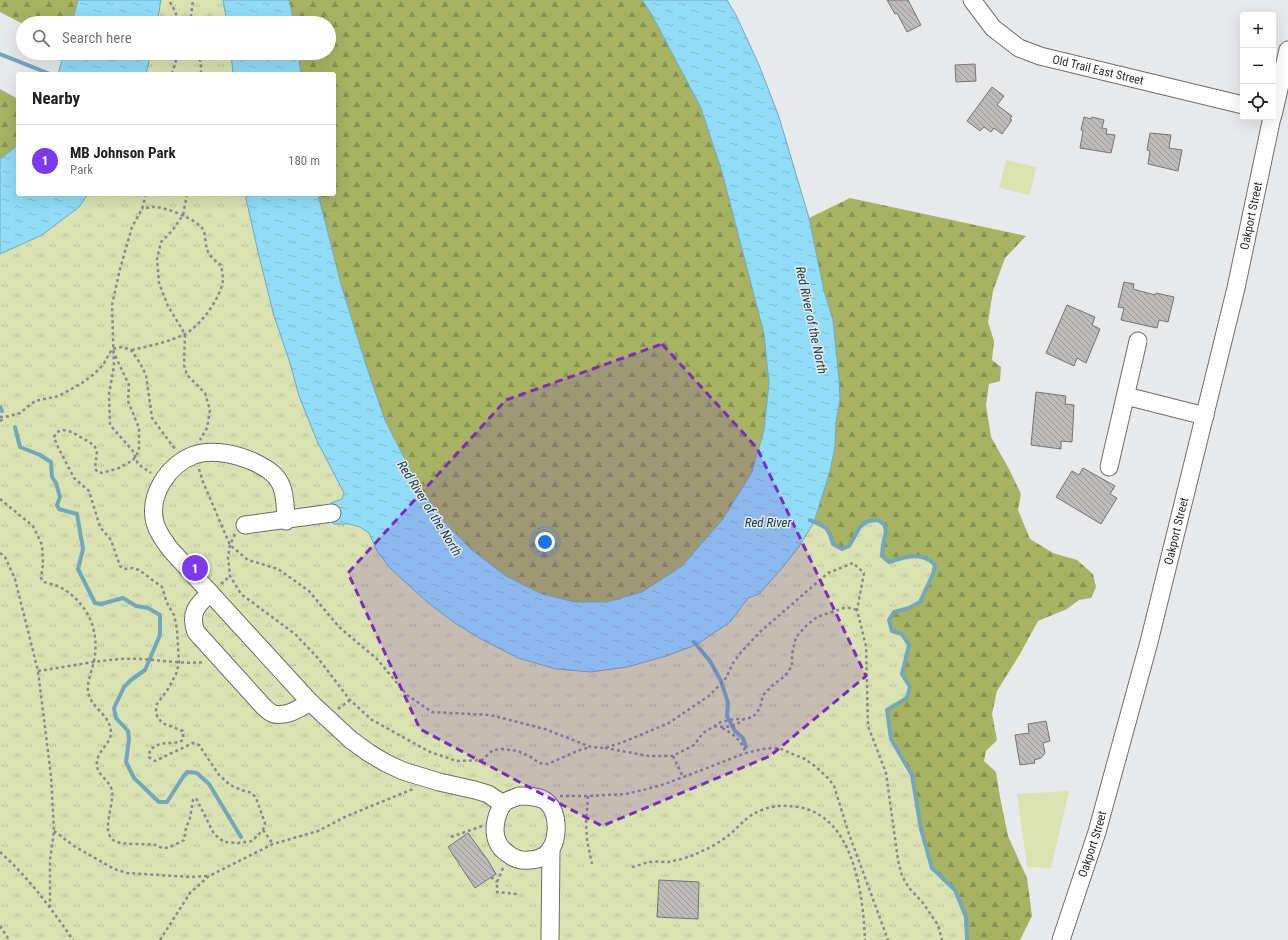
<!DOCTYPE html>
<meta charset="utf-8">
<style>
body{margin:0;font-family:"Roboto Condensed",sans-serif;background:#f2f2f2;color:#222}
.controls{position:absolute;right:12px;top:12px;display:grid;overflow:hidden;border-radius:4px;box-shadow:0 4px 16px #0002}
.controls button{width:36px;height:36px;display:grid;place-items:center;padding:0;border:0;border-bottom:1px solid #e0e0e0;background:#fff;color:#222;font:20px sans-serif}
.you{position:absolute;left:545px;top:542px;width:14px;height:14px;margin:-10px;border:3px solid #fff;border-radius:50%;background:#1a73e8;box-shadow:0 0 0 6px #1a73e833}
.badge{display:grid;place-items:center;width:26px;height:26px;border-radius:50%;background:#7c3aed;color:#fff;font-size:13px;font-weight:700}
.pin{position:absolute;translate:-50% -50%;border:2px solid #fff;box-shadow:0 1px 4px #0006}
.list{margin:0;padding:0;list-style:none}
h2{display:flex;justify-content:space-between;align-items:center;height:52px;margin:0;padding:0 16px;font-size:17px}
h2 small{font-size:13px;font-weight:400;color:#767676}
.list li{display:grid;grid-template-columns:26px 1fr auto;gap:12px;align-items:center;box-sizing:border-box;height:72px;padding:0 16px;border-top:1px solid #e0e0e0}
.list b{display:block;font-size:15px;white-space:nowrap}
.list p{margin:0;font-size:13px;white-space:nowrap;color:#767676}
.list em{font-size:13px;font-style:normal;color:#767676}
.icon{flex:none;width:22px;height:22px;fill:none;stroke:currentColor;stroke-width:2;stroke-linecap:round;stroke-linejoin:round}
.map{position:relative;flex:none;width:1288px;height:940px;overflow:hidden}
.search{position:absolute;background:#fff;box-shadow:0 4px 16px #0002;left:16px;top:16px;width:320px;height:44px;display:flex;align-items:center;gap:10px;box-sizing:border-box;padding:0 14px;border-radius:22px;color:#767676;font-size:15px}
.panel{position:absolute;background:#fff;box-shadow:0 4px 16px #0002;left:16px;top:72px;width:320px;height:124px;border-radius:4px}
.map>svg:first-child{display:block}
.green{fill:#d9e2b0}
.forest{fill:url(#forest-firs)}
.park{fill:url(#park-tufts)}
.water{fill:url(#water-ripples);stroke:#72a7bc}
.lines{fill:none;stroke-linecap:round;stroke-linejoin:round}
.stream{stroke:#72a7bc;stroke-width:4}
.building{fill:url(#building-back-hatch);stroke:#757373}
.minor-casing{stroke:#6c6d6e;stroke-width:19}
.path{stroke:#89898b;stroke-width:2.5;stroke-dasharray:3 3;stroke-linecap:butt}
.minor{stroke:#fff;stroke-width:17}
.marked{fill:#7b2cbf;fill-opacity:0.2;stroke:#7b2cbf;stroke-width:3;stroke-dasharray:8 5;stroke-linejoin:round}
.labels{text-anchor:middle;stroke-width:3;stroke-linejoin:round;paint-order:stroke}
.street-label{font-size:12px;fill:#2c2c2d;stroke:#e8e9eb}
.water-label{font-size:13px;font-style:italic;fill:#0c3b49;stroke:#e8e9eb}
</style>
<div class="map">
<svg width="1288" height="940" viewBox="0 0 1288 940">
<defs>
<pattern id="forest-firs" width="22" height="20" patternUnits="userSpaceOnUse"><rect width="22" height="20" fill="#a7b363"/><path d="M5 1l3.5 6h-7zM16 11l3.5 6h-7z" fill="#889252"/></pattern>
<pattern id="park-tufts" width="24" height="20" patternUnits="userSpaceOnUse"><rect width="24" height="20" fill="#d9e2b0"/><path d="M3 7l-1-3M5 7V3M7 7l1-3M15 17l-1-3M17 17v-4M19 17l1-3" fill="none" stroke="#bac298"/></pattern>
<pattern id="water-ripples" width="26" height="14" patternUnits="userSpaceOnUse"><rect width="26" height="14" fill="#90dcf9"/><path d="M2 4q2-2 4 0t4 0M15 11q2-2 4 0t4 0" fill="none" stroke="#7cbdd6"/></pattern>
<pattern id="building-back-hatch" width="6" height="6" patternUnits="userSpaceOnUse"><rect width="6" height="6" fill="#bebbbb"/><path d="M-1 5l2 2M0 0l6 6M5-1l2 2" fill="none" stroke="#9b9898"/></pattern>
</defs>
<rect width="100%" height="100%" fill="#e8e9eb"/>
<!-- green -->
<path class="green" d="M 1006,160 L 1036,167 L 1030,195 L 999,188 Z
M 1069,791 L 1051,868 L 1027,867 L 1017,794 Z"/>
<!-- forest -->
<path class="forest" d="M 0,0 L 78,0 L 72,23 L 23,23 L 23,24 L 0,12 Z
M 289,0 L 642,0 L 652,15 L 701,108 L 722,172 L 764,334 L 769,383 L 764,430 L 752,472 L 723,519 L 682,566 L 642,592 L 607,602 L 575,602 L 542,594 L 506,576 L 472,550 L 446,523 L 417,483 L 385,420 L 366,365 L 341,284 L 318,194 L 334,194 L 334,74 L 301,74 L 298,53 L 329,53 L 329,23 L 294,23 Z
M 0,89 L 18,99 L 18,145 L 0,159 Z
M 850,198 L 1026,236 L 1005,258 L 993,291 L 988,322 L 994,341 L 992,360 L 1001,367 L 1000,381 L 989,384 L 986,405 L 991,437 L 1009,469 L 1021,494 L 1018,510 L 1030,539 L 1053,553 L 1077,560 L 1093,574 L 1096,587 L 1091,598 L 1079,600 L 1067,609 L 1038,621 L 1020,654 L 997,691 L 992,714 L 997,740 L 986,751 L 984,761 L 996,772 L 1000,797 L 1008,836 L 1027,878 L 1032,916 L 1020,940 L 923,940 L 518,658 L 814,522 L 830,471 L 835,446 L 836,422 L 840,400 L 833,320 L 824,291 L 809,218 Z"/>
<!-- park -->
<path class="park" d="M 161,0 L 223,0 L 227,23 L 157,23 Z
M 151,53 L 231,53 L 233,74 L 146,74 Z
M 88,194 L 245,194 L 259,256 L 274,316 L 290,363 L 299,396 L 317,441 L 344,493 L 334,524 L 349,524 L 360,527 L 369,533 L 377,551 L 391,569 L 426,601 L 452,621 L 479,638 L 518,658 L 591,672 L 627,667 L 666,656 L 696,645 L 730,622 L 748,598 L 759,594 L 783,567 L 800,545 L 814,522 C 828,527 829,531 833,544 L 842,549 L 849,546 L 860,527 L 868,521 L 878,520 L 884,524 L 886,531 L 883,545 L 882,556 L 889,562 C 905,557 922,551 935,565 L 933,574 L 920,602 L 909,608 L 894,612 L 889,620 L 892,631 L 902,634 L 909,645 L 902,674 L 910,687 L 907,698 L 887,710 L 891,739 L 912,775 L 921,829 L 932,868 L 955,890 L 966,917 L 967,940 L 0,940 L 0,254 L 42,235 L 79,207 Z"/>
<!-- water -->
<path class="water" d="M 78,0 L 161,0 L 157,23 L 72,23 Z
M 223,0 L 289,0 L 294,23 L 227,23 Z
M 642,0 L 727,0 L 736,15 L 759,65 L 779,117 L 809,218 L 824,291 L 833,320 L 839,378 L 840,400 L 836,422 L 835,446 L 830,471 L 814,522 L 800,545 L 783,567 L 759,594 L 748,598 L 730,622 L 696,645 L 666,656 L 627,667 L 591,672 L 556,669 L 518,658 L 479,638 L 452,621 L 426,601 L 391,569 L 377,551 L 369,533 L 360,527 L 349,524 L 334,524 L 331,503 L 342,499 L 344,493 L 317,441 L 299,396 L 290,363 L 274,316 L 259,256 L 245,194 L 318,194 L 341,284 L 366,365 L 385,420 L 417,483 L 446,524 L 472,550 L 506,576 L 542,594 L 575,602 L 607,602 L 642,592 L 682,566 L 723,519 L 752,472 L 764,430 L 769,383 L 764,334 L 722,172 L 701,108 L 652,15 Z
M 64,53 L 151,53 L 146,74 L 58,74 Z
M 231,53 L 298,53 L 301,74 L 233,74 Z
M 18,145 L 18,194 L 88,194 L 79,207 L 42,235 L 0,254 L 0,159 Z"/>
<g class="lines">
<!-- stream -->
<path class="stream" d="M 0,54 L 50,74
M 0,407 L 2,411
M 15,427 L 20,447 L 40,455 L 51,462 L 52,477 L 56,483 L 60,497 L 57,505 L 59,509 L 77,514 L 83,549 L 78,569 L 95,603 L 101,604 L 123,598 L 136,606 L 148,608 L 160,615 L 160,635 L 145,670 L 131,680 L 124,687 L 114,708 L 116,718 L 128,731 L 129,739 L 126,762 L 134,778 L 159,802 L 167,802 L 183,777 L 187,772 L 197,773 L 209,784 L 241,837
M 810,520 C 827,527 828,527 833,544 L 842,549 L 849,546 L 860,527 L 868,521 L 878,520 L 884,524 L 886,531 L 883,545 L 882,556 L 889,562 C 905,557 922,551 935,565 L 933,574 L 920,602 L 909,608 L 894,612 L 889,620 L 892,631 L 902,634 L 909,645 L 902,674 L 910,687 L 907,698 L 887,710 L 891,739 L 912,775 L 921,829 L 932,868 L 955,890 L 966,917 L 967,940
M 694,642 L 710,661 L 721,681 L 728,703 L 727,716 L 735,731 L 743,738 L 746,747"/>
</g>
<!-- building -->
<path class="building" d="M 887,0 L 908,0 L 921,25 L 907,32 L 897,13 L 895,14 Z
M 975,64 L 976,81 L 956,82 L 955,65 Z
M 992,87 L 1004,96 L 997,105 L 1012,116 L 1010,119 L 1012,120 L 1002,134 L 994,128 L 991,132 L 984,127 L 980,131 L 967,121 Z
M 1084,117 L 1091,119 L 1092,117 L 1104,120 L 1102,128 L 1107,129 L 1106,134 L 1115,135 L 1111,153 L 1080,148 L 1083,131 L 1081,130 Z
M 1150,133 L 1171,135 L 1169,148 L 1182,150 L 1178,171 L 1148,164 L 1150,151 L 1147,150 Z
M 1124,282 L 1134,284 L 1133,289 L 1155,295 L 1156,293 L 1174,297 L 1168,322 L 1159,320 L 1157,328 L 1121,320 L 1124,308 L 1118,307 Z
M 1067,305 L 1095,317 L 1092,325 L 1100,329 L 1086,363 L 1077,358 L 1074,366 L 1046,353 Z
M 1036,392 L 1066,396 L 1065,404 L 1074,405 L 1072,442 L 1061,441 L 1061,449 L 1031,445 Z
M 1083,468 L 1115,486 L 1110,494 L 1117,498 L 1101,524 L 1056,497 L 1072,471 L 1079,475 Z
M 1046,721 L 1050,741 L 1043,743 L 1045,753 L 1041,758 L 1034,760 L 1035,763 L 1020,765 L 1015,735 L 1029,733 L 1028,724 Z
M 468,833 L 487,859 L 496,874 L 475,888 L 448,847 Z
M 659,880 L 699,882 L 698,919 L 657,917 Z"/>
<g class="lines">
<defs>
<g id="minor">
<path id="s1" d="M 972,0 L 993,28 L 1019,48 L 1040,56 L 1243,105"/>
<path d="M 1273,115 L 1288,50"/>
<path d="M 1126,396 L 1205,416"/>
<path d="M 1109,467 L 1138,341"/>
<path d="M 286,521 C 285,508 286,496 281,485 C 276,473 264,467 254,462 C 236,454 213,449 194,455 C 168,465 148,495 155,523 C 158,533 164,541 170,549 L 310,702 L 351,740 L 369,753 L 386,763 L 403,771 L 439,782 L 475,790 L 488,794 L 503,804"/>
<path d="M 245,525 L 332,513"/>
<path d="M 210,593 C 197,605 189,613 196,632 L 263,706 C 266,709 270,713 274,714 C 287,717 300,708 310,702"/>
<path d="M 519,796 C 529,796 541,796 548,803 C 560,816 559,846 544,856 C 539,859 534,860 529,860 C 521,861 513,858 507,853 C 492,843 493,824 500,809 C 501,808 501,805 503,804 C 506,800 515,798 519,796 Z"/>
<path d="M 550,940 L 551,848"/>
<path id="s2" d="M 1061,940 L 1097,832 L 1149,642 L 1236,288 L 1272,117"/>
</g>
</defs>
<!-- minor casing -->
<use href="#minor" class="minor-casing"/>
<!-- path -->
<path class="path" d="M 170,2 L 175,11 L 179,23
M 190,23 L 193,0
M 198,53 L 201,64 L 201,74
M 172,74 L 177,57 L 176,53
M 146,194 L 142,209 L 132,227 L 120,269 L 112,305 L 114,366 L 109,394 L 110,425 L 133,451 L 138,464 L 151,473
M 187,194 L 183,215 L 172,231 L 161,242 L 157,259 L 159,283 L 168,306 L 185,334 L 184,365 L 187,375 L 205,393 L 210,410 L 207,428 L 200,440
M 132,350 C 149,346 169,342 185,334 C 200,326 221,298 223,280 C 223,276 222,270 221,265 C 215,261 209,256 207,249 C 205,243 206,234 202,228 C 195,219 166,207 154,207 C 151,207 146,208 142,209
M 0,417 L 5,417 L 20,413 L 35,401 L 59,396 L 82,383 L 94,374 L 103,365 L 112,349 L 122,347 L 131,350 L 140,363 L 146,375 L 152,418 L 175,449
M 0,421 L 5,418
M 199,469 L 203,482 L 230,545 L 248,560 L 278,569 L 309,591 L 339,627 L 377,659 L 407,695 L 432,712 L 490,715 L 545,729 L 591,747 L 604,748 L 621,743 L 669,723 L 710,695 L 726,678 L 733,663 L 742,651 L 761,631 L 828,573 L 853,563 L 864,573 L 857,610 L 866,646 L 868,726 L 886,773 L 898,860 L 902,876 L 909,888 L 923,903 L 938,925 L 942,940
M 0,499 L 33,526 L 42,545 L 43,564 L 41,578 L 43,582 C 49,583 55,585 60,587 C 88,603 100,630 94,661 C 92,671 87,681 88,691 C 90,708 110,714 111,732 C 111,744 98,750 97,762 C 95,774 108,778 112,790 C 114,799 107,818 108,829 C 108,833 110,837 113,840 C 123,846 143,843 155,845 C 158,846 161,848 164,848 C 170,848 178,843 184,840 L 186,828 L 190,818 L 193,800 L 196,798 L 214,834 L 224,842 L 238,843 L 252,841 L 263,830 L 265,823 L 256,798 L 252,793 L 241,790 L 230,785 L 219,775 L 199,745 L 193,743 L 155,761 L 151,759 L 149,757 L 150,750 C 164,738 170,747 183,740 L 183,731 L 162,723 L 157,716 L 156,710 L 157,704 L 168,689 L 176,674 L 179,663 L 177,629 L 174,615 L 167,603 L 162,587 L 139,570 L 133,568 L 124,569 L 120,566 L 111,540 L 100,527 L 89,491 L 74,478 L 57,445 L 54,437 L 57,432 L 63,430 L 72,432 L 94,445 L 97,451 L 95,469 L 98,472 L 102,473 L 119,468 L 133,460 L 139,451 L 139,428 L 128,401 L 129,385 L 112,349
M 235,534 L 230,545 L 228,557 L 230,576 L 241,594 L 295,634 L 317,657 L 350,700 L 372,720 L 430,752 L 457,761 L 482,760 L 493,750 L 502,749 L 518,751 L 531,757 L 539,763 L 548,764 L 577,751 L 590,747
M 0,553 L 5,557 L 15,579 L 38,671 L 51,776 L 54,831 L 50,860 L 50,907
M 221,584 L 230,576
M 38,671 C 65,667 93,661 121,659 C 149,657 176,665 204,662
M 338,709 L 350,700
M 714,726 C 726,728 735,727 744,719
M 722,728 C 735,735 740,739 746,753
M 605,748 L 649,756 L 673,756 L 694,745 L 703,733 L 721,722 L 735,719 L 745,719 L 753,717 L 760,708 L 763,695 L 774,684 L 785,676 L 792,666 L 792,654 L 796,637 L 807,625 L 817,617 L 844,608 L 851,608 L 857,610
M 673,756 L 683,777
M 560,796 L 588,796 L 626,794 L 647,789 L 665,784 L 746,753 L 763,749 L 772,748 L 781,749 L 790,753 L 805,759 L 816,767 L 829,779 L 834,786 L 849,834 L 888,940
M 588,796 L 586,823 L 587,840 L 592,864
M 263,830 L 273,844
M 54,831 L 74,846 L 114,869 L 127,873 L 190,877 L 209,876
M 451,837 L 482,826
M 0,852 C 29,878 51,908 73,940
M 632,867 C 638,866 644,863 649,862 C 655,861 662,862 668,862 C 679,860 690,857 700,852 C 710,848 720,842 729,835 C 740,826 747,815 762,810 C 774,805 785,805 798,807 C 854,816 863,894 865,940
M 503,868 L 497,882 L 497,892 L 517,894
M 491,877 L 497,882
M 0,926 L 8,938 L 11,940
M 160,940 L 190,893 L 209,876 L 273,844 L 318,831 L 347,816 L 413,789"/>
<!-- minor -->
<use href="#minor" class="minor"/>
</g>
<!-- marked area -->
<path class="marked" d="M 662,344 L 757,448 L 866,676 L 770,756 L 602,826 L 420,729 L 348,573 L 506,400 Z"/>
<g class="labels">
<!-- street labels -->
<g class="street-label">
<text dy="4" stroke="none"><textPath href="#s1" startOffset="150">Old Trail East Street</textPath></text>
<text dy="4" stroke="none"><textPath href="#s2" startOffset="749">Oakport Street</textPath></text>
<text dy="4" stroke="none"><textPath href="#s2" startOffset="425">Oakport Street</textPath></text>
<text dy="4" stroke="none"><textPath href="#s2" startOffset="101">Oakport Street</textPath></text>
</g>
<!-- water labels -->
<g class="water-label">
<text transform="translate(812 320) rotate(78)" y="5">Red River of the North</text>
<text transform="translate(430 508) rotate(58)" y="5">Red River of the North</text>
<text x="768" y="527">Red River</text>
</g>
</g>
</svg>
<div class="controls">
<button>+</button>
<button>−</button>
<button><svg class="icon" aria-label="locate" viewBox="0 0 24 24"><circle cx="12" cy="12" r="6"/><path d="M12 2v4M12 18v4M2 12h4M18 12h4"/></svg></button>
</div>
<div class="you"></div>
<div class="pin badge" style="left:195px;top:568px">1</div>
<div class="search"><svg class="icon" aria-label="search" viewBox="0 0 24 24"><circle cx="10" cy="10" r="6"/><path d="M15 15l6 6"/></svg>Search here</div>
<section class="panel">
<h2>Nearby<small></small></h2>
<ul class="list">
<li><span class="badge">1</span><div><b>MB Johnson Park</b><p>Park</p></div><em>180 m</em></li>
</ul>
</section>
</div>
